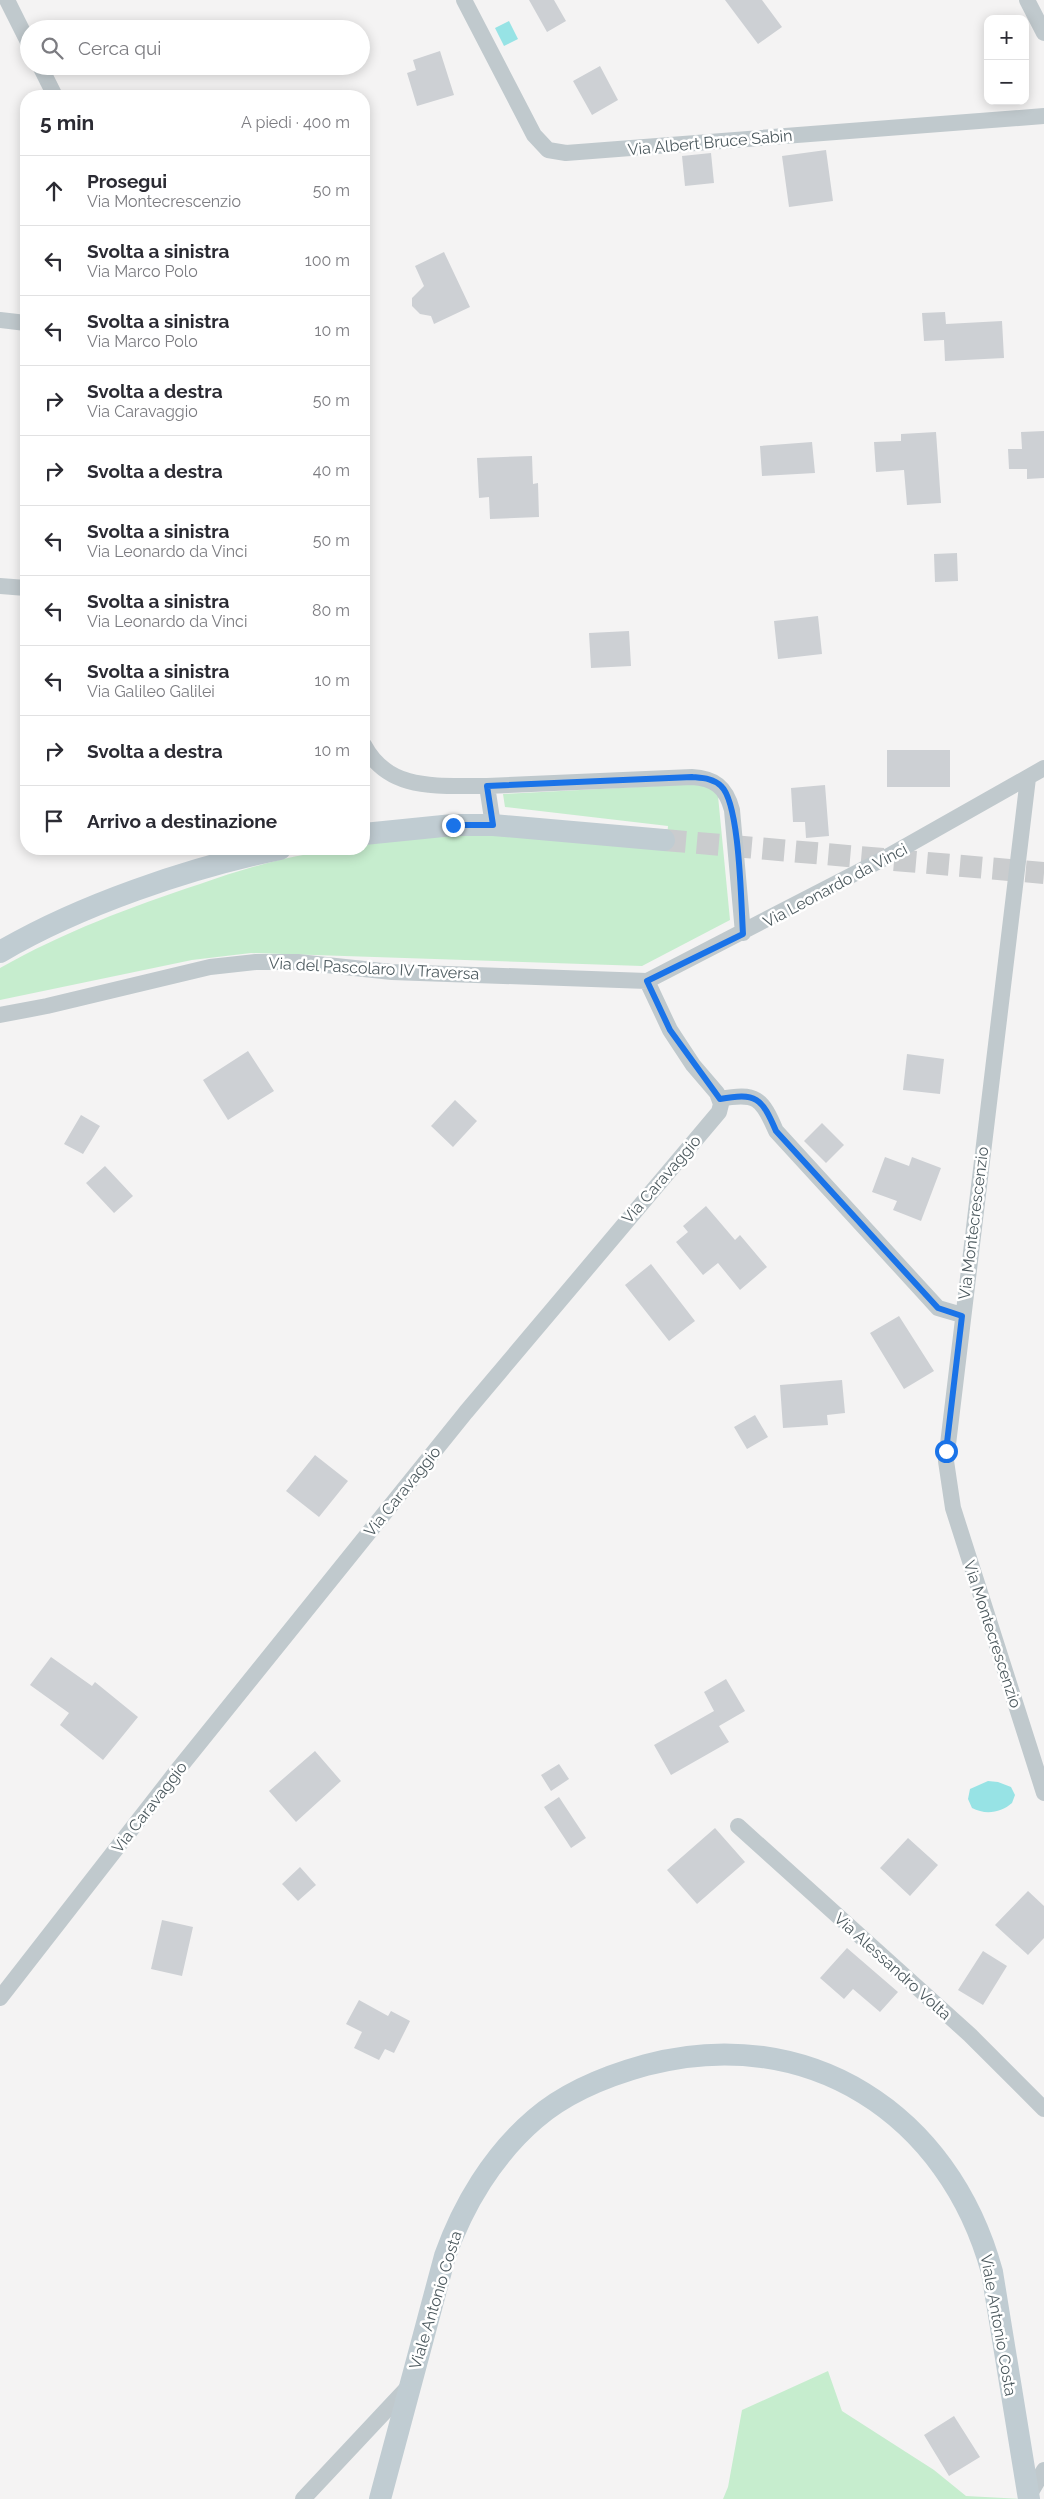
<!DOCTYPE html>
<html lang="it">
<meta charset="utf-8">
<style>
body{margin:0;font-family:Raleway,sans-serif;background:#f2f2f3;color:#2b2b33}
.controls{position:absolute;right:15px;top:15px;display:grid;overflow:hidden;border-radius:10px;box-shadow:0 2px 12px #0003}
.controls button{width:45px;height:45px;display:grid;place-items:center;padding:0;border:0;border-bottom:1px solid #e1e1e2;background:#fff;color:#2b2b33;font:25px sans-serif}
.stop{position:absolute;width:15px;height:15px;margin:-11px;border:4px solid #1a73e8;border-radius:50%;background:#fff}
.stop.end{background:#1a73e8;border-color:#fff;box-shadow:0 1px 5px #0008}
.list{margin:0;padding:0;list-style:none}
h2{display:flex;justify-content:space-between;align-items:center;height:65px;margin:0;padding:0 20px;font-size:21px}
h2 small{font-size:16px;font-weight:400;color:#7c7c81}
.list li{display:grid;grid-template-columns:32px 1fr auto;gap:15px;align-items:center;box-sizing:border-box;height:70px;padding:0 20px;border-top:1px solid #e1e1e2}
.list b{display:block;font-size:19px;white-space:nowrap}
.list p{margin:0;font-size:16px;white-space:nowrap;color:#7c7c81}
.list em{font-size:16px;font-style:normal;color:#7c7c81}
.icon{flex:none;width:28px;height:28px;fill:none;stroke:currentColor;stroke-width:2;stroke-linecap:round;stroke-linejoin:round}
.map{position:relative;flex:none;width:1044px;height:2499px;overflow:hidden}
.search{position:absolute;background:#fff;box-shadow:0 2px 12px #0003;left:20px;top:20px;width:350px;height:55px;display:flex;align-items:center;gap:12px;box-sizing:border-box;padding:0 18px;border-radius:28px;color:#7c7c81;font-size:19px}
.panel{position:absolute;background:#fff;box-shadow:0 2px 12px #0003;left:20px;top:90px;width:350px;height:765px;border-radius:20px}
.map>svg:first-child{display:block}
.green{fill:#c6edce}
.water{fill:#97e3e5}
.building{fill:#cdd0d4}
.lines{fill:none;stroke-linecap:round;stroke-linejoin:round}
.secondary-tunnel{stroke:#caccce;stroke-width:22;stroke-dasharray:22 11;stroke-linecap:butt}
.street{stroke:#c0c9cd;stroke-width:16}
.secondary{stroke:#c0ccd2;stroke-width:22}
.route{stroke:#1a73e8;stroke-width:6}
.labels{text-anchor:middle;stroke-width:5;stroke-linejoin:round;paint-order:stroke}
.street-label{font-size:16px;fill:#4c595e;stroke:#fff}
</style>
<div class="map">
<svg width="1044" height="2499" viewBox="0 0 1044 2499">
<rect width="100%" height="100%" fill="#f4f3f3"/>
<!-- green -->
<path class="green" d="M 695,784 L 713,788 L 718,796 L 730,920 L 642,966 L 251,953 L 192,960 L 0,1000 L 0,968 C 64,932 130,907 200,884 C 252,866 308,849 364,849 L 364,845 L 418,836 L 483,834 L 666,849 L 668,826 L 505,807 L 503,794 Z
M 828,2371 L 842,2411 L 934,2470 L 966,2496 L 1021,2499 L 723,2499 L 728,2487 L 742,2410 Z"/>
<!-- water -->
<path class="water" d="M 509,21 L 518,39 L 504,46 L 495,28 Z
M 988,1781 L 998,1782 L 1011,1787 L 1015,1795 L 1012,1803 C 1001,1813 985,1815 972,1808 L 968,1799 L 970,1789 Z"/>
<!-- building -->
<path class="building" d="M 529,0 L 554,0 L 566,21 L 547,32 Z
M 725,0 L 762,0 L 782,27 L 758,44 Z
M 440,51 L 454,95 L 417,106 L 407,73 L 416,70 L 413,60 Z
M 600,66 L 618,100 L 592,115 L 573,81 Z
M 826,150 L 833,201 L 789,207 L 782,156 Z
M 711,153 L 714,183 L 685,186 L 682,156 Z
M 444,252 L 470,307 L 434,324 L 431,316 L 420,314 L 412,306 L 412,298 L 424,286 L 415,266 Z
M 945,312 L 946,324 L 1002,321 L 1004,358 L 945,361 L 944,340 L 924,341 L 922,313 Z
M 1044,431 L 1044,478 L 1027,479 L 1027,469 L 1009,469 L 1008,449 L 1022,449 L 1021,432 Z
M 936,432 L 941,503 L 907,505 L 904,470 L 876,472 L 874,442 L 901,441 L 901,434 Z
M 812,442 L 815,473 L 762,476 L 760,446 Z
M 532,456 L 533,484 L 538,483 L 539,517 L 490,519 L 489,497 L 479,498 L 477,458 Z
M 957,553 L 958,581 L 935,582 L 934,554 Z
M 818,616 L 822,654 L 778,659 L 774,621 Z
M 629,631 L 631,666 L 591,668 L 589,633 Z
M 887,750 L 950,750 L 950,787 L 887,787 Z
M 825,785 L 829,836 L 806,838 L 805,822 L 793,822 L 791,788 Z
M 248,1051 L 274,1091 L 228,1120 L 203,1080 Z
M 907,1054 L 944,1059 L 940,1094 L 903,1090 Z
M 455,1100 L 477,1121 L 453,1147 L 431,1126 Z
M 81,1115 L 100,1126 L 83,1154 L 64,1144 Z
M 822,1123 L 844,1145 L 826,1163 L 804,1141 Z
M 885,1157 L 909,1166 L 912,1157 L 941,1168 L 921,1221 L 893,1210 L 897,1201 L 872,1192 Z
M 105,1166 L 133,1196 L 114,1213 L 86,1183 Z
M 706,1206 L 735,1240 L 740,1235 L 767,1267 L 740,1290 L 718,1263 L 703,1275 L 676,1242 L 688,1232 L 683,1226 Z
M 651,1264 L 695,1321 L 669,1341 L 625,1285 Z
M 899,1316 L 934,1371 L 904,1389 L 870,1333 Z
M 842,1380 L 845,1413 L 827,1415 L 828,1425 L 783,1428 L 780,1385 Z
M 755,1415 L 768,1437 L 747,1449 L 734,1427 Z
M 315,1455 L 348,1481 L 319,1517 L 286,1491 Z
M 51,1657 L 92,1686 L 95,1682 L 138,1717 L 103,1760 L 60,1725 L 69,1713 L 30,1685 Z
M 726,1679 L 745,1711 L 719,1726 L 729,1742 L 671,1775 L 654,1745 L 714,1711 L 704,1692 Z
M 315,1751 L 341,1781 L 296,1822 L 269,1791 Z
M 559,1764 L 569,1779 L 551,1791 L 541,1775 Z
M 559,1797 L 586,1838 L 571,1848 L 544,1807 Z
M 715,1828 L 745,1862 L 697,1904 L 667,1870 Z
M 908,1838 L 938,1865 L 910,1896 L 880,1868 Z
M 300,1867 L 316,1885 L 298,1901 L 282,1884 Z
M 1028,1891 L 1044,1906 L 1044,1938 L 1028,1955 L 995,1925 Z
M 162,1920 L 193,1927 L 182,1976 L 151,1969 Z
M 847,1948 L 898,1992 L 880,2012 L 853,1989 L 844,1999 L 820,1978 Z
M 983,1951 L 1007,1966 L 983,2005 L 958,1990 Z
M 359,2000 L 388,2016 L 391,2011 L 410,2021 L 394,2053 L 385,2049 L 379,2060 L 354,2048 L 362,2032 L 346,2024 Z
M 954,2416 L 980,2457 L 949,2476 L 924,2435 Z"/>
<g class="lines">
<!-- secondary-tunnel -->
<path class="secondary-tunnel" d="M 664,840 L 1044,873"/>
<!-- street -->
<path class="street" d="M 7,0 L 29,44
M 464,0 L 534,135 L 548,150 L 566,153 L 1044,116
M 1027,0 L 1044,33
M 40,66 L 55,96
M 0,320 L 26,323
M 0,586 L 26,588
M 364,745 C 389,793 440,785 487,786 L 493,825
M 1028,778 L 946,1461 L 953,1508 L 1044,1793
M 487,786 L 692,777 C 714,778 726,787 732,810 L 743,933
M 0,1015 L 47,1006 L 210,967 L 256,962 L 298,962 L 392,972 L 647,981 L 885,858 L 1044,768
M 720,1099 C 756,1092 762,1098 776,1131 L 938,1308 L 962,1315
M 738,1826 L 970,2035 L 1044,2109
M 0,1998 L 176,1772 L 466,1412 L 719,1112 L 721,1104 L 717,1093 L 693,1065 L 670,1030 L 647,981
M 1028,2497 L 1044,2470
M 303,2499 L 409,2386"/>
<!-- secondary -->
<path class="secondary" d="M 364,834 L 453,825 L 493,825 L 664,840
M 0,952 C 80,905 189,868 280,849
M 380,2499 L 445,2256 C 463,2205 493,2155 535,2119 C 566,2092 606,2076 646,2065 C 808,2022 949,2114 992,2272 L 1029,2499"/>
</g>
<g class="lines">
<!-- route -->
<path class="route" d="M 453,825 L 493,825 L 487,786 L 692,777 C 702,778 713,778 721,786 C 740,803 741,904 743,934 L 647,981 L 670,1030 L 720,1099 C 756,1092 762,1098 776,1131 L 938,1308 L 962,1316 L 946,1451"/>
</g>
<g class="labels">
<!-- street labels -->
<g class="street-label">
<text transform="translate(710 142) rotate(-5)" y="6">Via Albert Bruce Sabin</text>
<text transform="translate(835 885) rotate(-28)" y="6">Via Leonardo da Vinci</text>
<text transform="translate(374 968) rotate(3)" y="6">Via del Pascolaro IV Traversa</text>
<text transform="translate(661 1179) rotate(-49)" y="6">Via Caravaggio</text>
<text transform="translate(973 1223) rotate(-83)" y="6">Via Montecrescenzio</text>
<text transform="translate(402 1491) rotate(-51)" y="6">Via Caravaggio</text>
<text transform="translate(993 1634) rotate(72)" y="6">Via Montecrescenzio</text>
<text transform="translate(149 1807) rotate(-52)" y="6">Via Caravaggio</text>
<text transform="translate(893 1966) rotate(42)" y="6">Via Alessandro Volta</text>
<text transform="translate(435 2300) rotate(-73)" y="6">Viale Antonio Costa</text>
<text transform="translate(999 2325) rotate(80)" y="6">Viale Antonio Costa</text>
</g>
</g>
</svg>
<div class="controls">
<button>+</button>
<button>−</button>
</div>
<div class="stop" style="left:946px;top:1451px"></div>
<div class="stop end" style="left:453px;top:825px"></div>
<div class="search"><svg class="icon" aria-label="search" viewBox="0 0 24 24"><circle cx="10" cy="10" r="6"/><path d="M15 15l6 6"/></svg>Cerca qui</div>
<section class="panel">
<h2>5 min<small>A piedi · 400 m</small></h2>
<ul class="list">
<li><svg class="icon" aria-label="ahead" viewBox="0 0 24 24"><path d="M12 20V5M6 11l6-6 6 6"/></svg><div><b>Prosegui</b><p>Via Montecrescenzio</p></div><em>50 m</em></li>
<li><svg class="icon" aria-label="left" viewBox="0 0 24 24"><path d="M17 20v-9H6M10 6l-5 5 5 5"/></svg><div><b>Svolta a sinistra</b><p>Via Marco Polo</p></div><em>100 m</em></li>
<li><svg class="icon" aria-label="left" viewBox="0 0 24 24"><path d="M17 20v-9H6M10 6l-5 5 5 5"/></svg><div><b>Svolta a sinistra</b><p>Via Marco Polo</p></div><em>10 m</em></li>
<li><svg class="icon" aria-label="right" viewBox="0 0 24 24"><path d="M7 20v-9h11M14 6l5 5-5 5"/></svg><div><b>Svolta a destra</b><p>Via Caravaggio</p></div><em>50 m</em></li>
<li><svg class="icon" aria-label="right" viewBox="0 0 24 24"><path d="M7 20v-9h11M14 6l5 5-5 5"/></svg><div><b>Svolta a destra</b></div><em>40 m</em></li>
<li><svg class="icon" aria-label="left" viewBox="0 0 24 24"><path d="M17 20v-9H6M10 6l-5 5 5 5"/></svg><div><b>Svolta a sinistra</b><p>Via Leonardo da Vinci</p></div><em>50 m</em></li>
<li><svg class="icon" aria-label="left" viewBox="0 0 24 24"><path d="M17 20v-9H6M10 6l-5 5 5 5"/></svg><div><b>Svolta a sinistra</b><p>Via Leonardo da Vinci</p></div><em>80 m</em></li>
<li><svg class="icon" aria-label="left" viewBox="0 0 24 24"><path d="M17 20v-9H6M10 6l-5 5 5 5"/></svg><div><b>Svolta a sinistra</b><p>Via Galileo Galilei</p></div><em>10 m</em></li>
<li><svg class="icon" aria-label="right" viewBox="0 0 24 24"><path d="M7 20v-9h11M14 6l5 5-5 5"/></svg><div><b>Svolta a destra</b></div><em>10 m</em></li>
<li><svg class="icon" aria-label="arrive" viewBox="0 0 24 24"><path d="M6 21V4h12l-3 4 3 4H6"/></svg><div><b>Arrivo a destinazione</b></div></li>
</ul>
</section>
</div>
